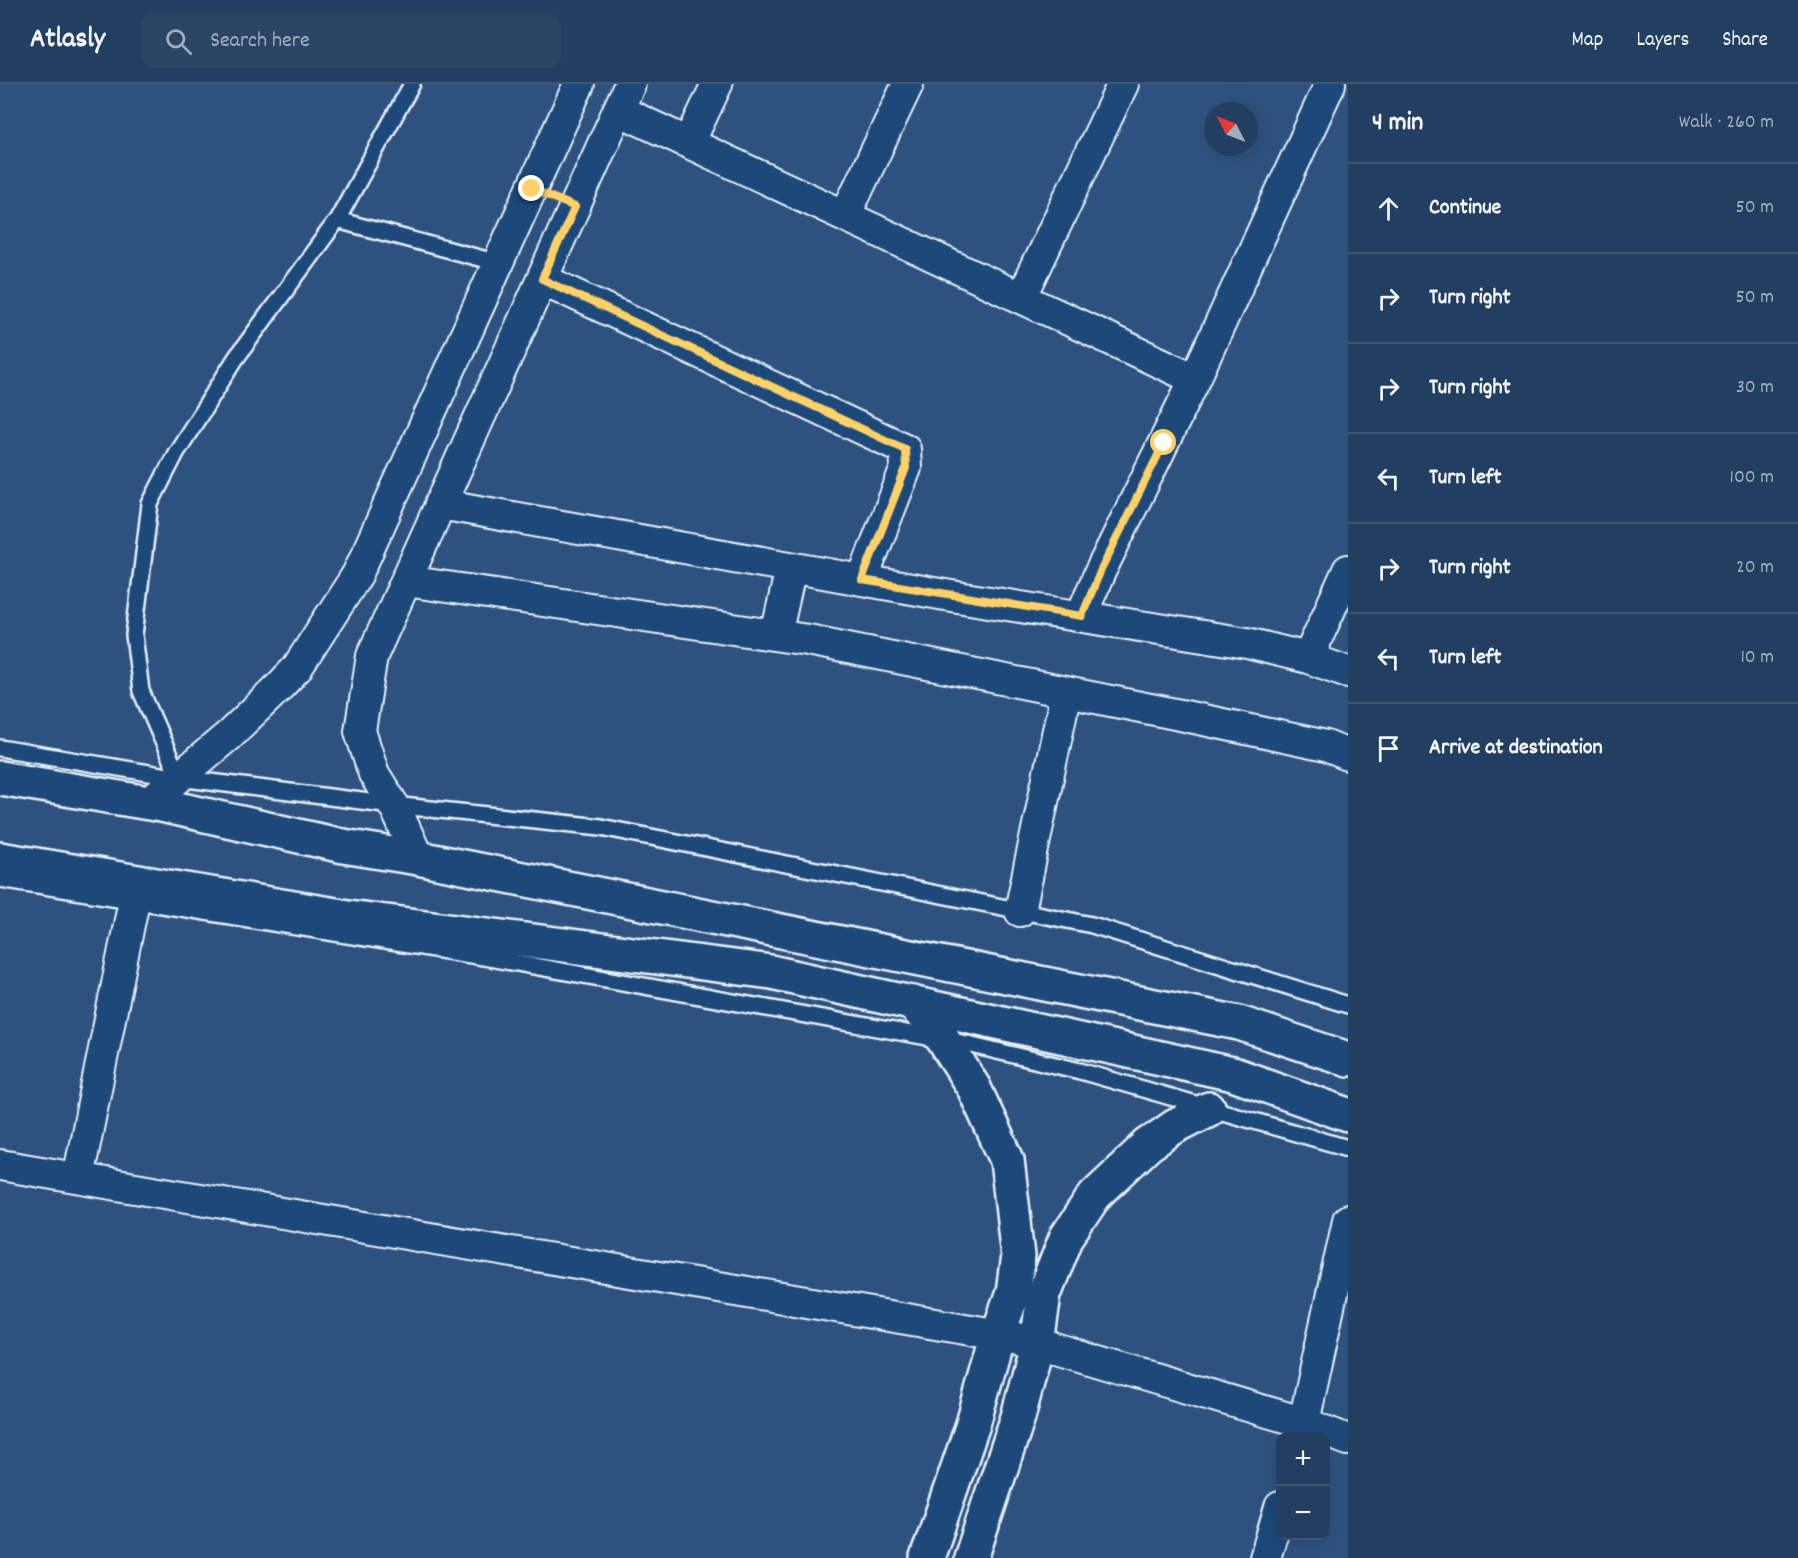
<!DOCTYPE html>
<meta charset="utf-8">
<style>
body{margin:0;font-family:Dekko,sans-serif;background:#2a4566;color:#f1f3f6}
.controls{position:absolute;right:18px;bottom:18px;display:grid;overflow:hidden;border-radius:12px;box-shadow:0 6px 24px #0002}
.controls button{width:54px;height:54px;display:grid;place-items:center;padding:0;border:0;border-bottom:2px solid #3f5775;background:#223e60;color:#f1f3f6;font:30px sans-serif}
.compass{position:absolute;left:1204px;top:18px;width:54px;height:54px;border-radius:50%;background:#223e60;box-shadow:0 6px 24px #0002;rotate:312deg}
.stop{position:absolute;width:18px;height:18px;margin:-14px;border:4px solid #ffd166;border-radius:50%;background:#fff}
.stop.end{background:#ffd166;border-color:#fff;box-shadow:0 2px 6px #0008}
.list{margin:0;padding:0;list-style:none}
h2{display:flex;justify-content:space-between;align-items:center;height:78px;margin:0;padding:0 24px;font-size:26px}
h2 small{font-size:20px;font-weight:400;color:#a2aebd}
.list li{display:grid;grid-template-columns:39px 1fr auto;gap:18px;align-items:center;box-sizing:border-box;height:90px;padding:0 24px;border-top:2px solid #3f5775}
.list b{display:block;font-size:22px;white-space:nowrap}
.list em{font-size:20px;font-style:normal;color:#a2aebd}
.icon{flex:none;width:33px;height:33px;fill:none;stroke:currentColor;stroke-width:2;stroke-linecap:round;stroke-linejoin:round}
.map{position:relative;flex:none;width:1348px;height:1474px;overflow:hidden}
header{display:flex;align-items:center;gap:36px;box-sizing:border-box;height:84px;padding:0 30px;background:#223e60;border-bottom:2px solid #3f5775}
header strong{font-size:28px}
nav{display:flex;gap:33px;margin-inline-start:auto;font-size:21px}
.search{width:420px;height:54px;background:#2a4566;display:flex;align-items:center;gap:15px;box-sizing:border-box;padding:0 21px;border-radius:12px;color:#a2aebd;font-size:22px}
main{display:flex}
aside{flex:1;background:#223e60}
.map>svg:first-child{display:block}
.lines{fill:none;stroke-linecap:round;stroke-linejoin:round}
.lane-casing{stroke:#e8f1f8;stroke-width:20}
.street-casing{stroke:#e8f1f8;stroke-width:34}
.secondary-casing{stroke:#e8f1f8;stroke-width:38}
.lane{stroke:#1f4a7a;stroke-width:15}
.street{stroke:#1f4a7a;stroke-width:30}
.secondary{stroke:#1f4a7a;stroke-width:33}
.route{stroke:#ffd166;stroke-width:8}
</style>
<header>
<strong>Atlasly</strong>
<div class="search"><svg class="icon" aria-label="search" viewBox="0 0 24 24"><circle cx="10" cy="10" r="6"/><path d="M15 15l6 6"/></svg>Search here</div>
<nav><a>Map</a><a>Layers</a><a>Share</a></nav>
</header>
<main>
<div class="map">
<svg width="1348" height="1474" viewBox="0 0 1348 1474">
<rect width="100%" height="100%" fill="#2e5280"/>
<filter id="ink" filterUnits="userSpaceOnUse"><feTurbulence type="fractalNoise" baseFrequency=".0167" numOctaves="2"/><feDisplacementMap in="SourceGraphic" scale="12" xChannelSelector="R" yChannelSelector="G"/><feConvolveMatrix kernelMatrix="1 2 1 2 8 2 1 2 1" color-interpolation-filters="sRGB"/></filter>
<g filter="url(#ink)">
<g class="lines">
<defs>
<path id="lane" d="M 337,136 L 498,179
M 0,664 L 179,694 L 393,721 L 601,743 L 1092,841 L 1348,921
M 179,694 L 141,607 L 134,551 L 150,420 L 176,369 L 236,274 L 337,136 L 412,0
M 0,795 L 489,874 L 972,961 L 1080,987 L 1348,1064"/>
<path id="street" d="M 618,26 L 1195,295
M 689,59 L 717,0
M 845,132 L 908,0
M 542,195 L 905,365 L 906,384 L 862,496
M 1021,214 L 1123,0
M 440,420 L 945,511 L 1247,559 L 1308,574 L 1348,588
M 406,497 L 808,556 L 1185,632 L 1326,662 L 1348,671
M 1081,532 L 1100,488 L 1195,295 L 1330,0
M 776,551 L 791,484
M 1308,574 L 1348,486
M 149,719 L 229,651 L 277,605 L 297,584 L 357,491 L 579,0
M 418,774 L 396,725 L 374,690 L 360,647 L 372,572 L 630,0
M 1020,827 L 1066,608
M 0,1081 L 1018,1254 L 1305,1339 L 1348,1356
M 78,1094 L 134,816 L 128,797
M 1301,1352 L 1348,1136
M 1265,1474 L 1280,1423"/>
<path id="secondary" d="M 0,694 L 161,721 L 343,762 L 418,774 L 1239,939 L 1348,975
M 0,775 L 348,833 L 771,888 L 1233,990 L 1348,1031
M 913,919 L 943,955 L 974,1004 L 1007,1076 L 1018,1172 L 1013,1209 L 998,1250 L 973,1340 L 927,1474
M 971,1474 L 1018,1333 L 1037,1260 L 1044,1210 L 1066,1154 L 1095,1111 L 1148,1061 L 1174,1043 L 1209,1025"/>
</defs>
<!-- lane casing -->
<use href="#lane" class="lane-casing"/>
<!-- street casing -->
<use href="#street" class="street-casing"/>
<!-- secondary casing -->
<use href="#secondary" class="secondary-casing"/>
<!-- lane -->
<use href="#lane" class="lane"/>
<!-- street -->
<use href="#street" class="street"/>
<!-- secondary -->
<use href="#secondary" class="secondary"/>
</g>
</g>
<g class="lines" filter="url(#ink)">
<!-- route -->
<path class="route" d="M 532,105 L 575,123 L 542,195 L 905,365 L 906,384 L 862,496 L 1082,532 L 1100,488 L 1164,359"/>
</g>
</svg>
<div class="controls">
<button>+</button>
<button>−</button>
</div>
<svg class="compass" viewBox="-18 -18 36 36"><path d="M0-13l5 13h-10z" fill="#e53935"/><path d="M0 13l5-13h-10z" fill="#a2aebd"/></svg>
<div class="stop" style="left:1164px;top:359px"></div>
<div class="stop end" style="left:532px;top:105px"></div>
</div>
<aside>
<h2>4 min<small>Walk · 260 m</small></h2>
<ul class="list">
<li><svg class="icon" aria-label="ahead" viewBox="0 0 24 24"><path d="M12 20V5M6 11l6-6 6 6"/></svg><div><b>Continue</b></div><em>50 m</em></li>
<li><svg class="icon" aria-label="right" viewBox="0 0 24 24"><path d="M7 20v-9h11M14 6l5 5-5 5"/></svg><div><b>Turn right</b></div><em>50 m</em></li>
<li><svg class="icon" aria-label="right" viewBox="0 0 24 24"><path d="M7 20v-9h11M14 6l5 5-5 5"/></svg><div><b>Turn right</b></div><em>30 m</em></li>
<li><svg class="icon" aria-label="left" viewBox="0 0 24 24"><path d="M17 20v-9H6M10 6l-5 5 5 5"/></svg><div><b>Turn left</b></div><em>100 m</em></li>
<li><svg class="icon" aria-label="right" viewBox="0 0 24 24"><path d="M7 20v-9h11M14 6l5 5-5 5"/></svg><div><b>Turn right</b></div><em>20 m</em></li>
<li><svg class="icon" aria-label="left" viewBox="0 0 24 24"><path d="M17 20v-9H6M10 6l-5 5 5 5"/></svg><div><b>Turn left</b></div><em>10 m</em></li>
<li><svg class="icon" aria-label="arrive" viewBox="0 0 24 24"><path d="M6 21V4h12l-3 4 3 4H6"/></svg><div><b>Arrive at destination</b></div></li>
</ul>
</aside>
</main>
